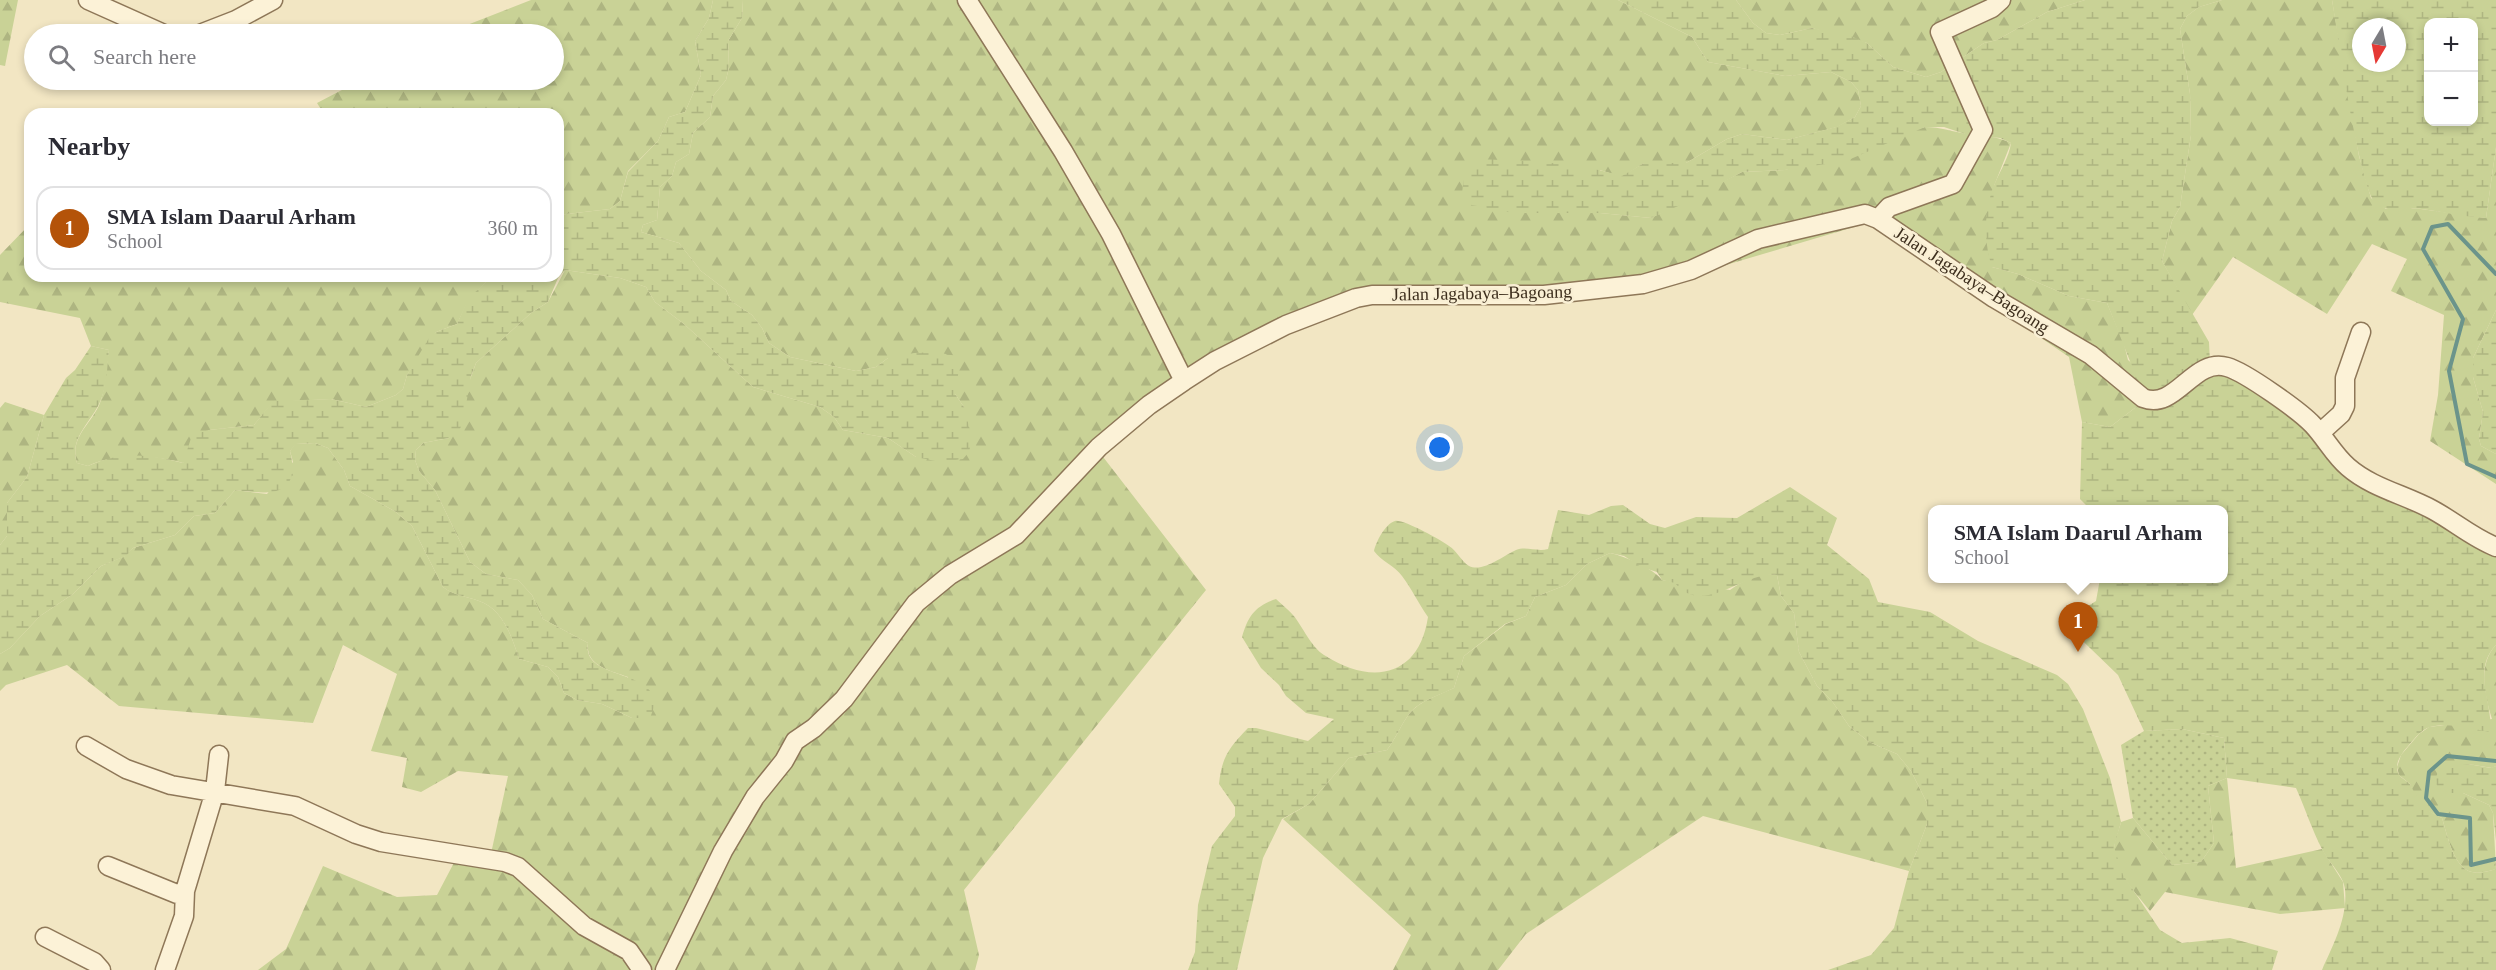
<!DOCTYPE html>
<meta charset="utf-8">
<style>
body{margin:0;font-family:"Times New Roman",serif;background:#f7f7f7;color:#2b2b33}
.controls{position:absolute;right:18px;top:18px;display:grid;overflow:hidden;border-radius:12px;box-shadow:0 3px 9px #0003}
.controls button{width:54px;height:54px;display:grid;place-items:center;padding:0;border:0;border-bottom:2px solid #e1e1e2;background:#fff;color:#2b2b33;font:30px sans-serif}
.compass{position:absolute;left:2352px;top:18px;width:54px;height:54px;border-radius:50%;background:#fff;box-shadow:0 3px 9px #0003;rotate:190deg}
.you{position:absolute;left:1440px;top:448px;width:21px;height:21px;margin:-15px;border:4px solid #fff;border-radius:50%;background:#1a73e8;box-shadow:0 0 0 9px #1a73e833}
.badge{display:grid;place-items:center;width:39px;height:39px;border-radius:50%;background:#b45309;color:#fff;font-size:20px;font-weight:700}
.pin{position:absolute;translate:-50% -50px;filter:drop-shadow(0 2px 3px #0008)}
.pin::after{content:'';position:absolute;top:32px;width:21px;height:18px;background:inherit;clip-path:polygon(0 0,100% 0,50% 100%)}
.popup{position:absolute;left:1928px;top:505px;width:300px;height:78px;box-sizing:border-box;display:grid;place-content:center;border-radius:12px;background:#fff;filter:drop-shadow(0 2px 4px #0005);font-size:20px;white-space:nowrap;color:#7c7c81}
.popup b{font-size:22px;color:#2b2b33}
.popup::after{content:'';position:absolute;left:50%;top:100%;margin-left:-12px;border:12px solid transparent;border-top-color:#fff}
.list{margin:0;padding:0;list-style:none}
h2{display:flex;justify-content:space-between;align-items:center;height:78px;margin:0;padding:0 24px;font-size:26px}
h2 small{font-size:20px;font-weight:400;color:#7c7c81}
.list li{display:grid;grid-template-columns:39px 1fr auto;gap:18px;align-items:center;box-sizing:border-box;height:84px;margin:0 12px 12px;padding:0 12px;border:2px solid #e1e1e2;border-radius:18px}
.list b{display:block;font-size:22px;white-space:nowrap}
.list p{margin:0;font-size:20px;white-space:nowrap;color:#7c7c81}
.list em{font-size:20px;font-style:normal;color:#7c7c81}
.icon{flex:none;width:33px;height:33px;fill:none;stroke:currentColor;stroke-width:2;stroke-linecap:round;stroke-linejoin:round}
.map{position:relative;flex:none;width:2496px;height:970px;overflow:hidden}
.search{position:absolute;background:#fff;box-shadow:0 3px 9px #0003;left:24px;top:24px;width:540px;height:66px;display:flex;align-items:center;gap:15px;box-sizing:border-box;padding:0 21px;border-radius:33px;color:#7c7c81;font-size:22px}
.panel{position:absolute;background:#fff;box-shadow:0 3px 9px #0003;left:24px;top:108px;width:540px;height:174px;border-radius:18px}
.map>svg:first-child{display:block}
.grass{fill:url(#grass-dots)}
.forest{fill:url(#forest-firs)}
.wetland{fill:url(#wetland-marsh);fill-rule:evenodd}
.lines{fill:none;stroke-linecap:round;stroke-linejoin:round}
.stream{stroke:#6b948b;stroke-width:4}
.minor-casing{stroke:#8e7758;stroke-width:21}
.minor{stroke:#fcf2d7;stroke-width:18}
.labels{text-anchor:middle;stroke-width:5;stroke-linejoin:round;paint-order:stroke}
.street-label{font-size:18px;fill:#3d2e1d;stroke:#f9efd4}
</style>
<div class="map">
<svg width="2496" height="970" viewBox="0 0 2496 970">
<defs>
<pattern id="grass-dots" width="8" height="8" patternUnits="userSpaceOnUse" patternTransform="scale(1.5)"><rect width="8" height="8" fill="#c9d296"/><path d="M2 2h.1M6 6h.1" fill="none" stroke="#aeb581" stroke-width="1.8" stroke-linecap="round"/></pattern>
<pattern id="forest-firs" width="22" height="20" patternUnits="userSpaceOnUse" patternTransform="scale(1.5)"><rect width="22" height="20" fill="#c9d296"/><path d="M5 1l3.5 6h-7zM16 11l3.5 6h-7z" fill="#aeb581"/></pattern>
<pattern id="wetland-marsh" width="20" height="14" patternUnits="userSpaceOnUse" patternTransform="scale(1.5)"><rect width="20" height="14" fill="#c9d296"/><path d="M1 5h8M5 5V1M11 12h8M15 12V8" fill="none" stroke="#aeb581"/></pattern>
</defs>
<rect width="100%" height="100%" fill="#f2e6c3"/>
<!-- grass -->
<path class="grass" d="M 2182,729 L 2224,738 L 2227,778 L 2208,786 L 2214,843 L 2201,862 L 2172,865 L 2133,818 L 2121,745 L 2144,731 Z"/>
<!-- forest -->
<path class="forest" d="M 0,0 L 18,0 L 5,66 L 0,65 Z
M 531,0 L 713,0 L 709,18 L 695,41 L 701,75 L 685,112 L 669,117 L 658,141 L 628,171 L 620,201 L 610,209 L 558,215 L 558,114 L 324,114 L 317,103 L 361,80 L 554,80 L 554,34 L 444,34 Z
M 743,0 L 1618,0 L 1692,37 L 1708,62 L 1785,76 L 1831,72 L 1851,82 L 1858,90 L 1861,106 L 1855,117 L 1837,127 L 1787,140 L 1742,134 L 1727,139 L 1686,163 L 1644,163 L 1622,177 L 1600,170 L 1600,213 L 1651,218 L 1742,172 L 1785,170 L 1925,127 C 1941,127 1953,132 1968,134 C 1983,136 1997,136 2011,143 L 1994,186 L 1992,267 L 2018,274 L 2069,296 L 2107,303 L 2124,344 L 2128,360 L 2164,391 L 2140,404 L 2110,427 L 2082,422 L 2069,357 L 1871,222 L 1682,278 L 1369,301 L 1220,363 L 1100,453 L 1206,590 L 964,890 L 979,955 L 975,970 L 258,970 L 286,949 L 323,866 L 397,897 L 437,895 L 457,857 L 490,858 L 508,776 L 458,771 L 421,792 L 402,787 L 407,758 L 371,751 L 397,674 L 343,645 L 313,723 L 119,706 L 67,665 L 6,685 L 0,691 L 0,654 L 10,648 L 40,616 L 73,594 L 101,566 L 125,556 L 133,548 L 175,535 L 194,516 L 215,513 L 235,490 L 267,494 L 293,462 L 290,451 L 295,444 L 315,443 L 328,448 L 344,470 L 350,486 L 396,512 L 412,526 L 443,587 C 455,596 466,596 479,601 C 503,609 512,637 519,659 L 548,667 L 558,677 L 564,693 L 577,700 L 602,704 L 632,718 L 628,677 C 611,671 585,666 588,643 L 543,619 L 532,595 L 518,580 L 486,574 L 470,562 L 435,490 L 419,471 L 415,460 L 416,450 L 423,443 L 449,438 L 476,363 L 531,313 L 548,302 L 565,270 L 620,278 L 646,287 L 655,302 L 684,324 L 753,387 L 820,407 L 834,417 L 843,430 L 888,438 L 916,457 L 964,407 L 955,394 L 888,358 L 876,367 L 856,371 L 790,357 L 769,343 L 762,328 L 752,315 L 731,301 L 726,290 L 701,271 L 679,243 L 641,232 L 643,225 L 657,220 L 660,187 L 672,176 L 676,162 L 689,154 L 693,133 L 710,117 L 713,96 L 726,80 L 729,67 L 728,41 L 742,18 Z
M 1736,0 L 2085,0 L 2047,12 L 1997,40 L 1984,43 L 1941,72 L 1926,77 L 1893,67 L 1867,43 L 1812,28 L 1780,35 L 1766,33 L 1753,23 Z
M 2222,0 L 2332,0 L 2359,156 L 2371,198 L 2386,209 L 2421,209 L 2486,218 L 2496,147 L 2496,310 L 2473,358 L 2473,377 L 2483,412 L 2479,439 L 2481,446 L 2496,454 L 2496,484 L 2430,441 L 2438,395 L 2444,315 L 2391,291 L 2407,259 L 2372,244 L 2327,314 L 2233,257 L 2192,315 L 2162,261 L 2172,221 L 2180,207 L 2191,135 L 2190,94 L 2180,29 L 2187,16 L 2199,7 Z
M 30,224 L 30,276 L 492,276 L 469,299 L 457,324 L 436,332 L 407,375 L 403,389 L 396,395 L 366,407 L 331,399 L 273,402 L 254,425 L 209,430 L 183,463 C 154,455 116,453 88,466 L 77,463 C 69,437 91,425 100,403 C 106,387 106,367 109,350 L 91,346 L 80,318 L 0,302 L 0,255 Z
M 5,402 L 44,415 L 27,477 L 7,503 L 7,536 L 0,545 L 0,408 Z
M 1610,553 C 1625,556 1654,569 1662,580 L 1730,590 C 1745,580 1758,572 1777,575 L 1781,596 L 1794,613 L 1799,652 L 1817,686 L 1832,701 L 1849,726 L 1869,742 L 1897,754 L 1911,771 L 1927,803 L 1927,824 L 1909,871 L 1703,816 L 1526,934 L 1498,970 L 1393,970 L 1411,935 L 1283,819 L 1309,804 L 1349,758 L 1387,750 C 1396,738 1401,725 1409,714 C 1419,701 1439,695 1454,688 L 1464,656 L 1506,624 L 1526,616 L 1535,597 L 1566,585 L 1587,564 Z
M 2496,645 L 2496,766 L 2492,768 L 2468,764 L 2441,793 L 2463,793 L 2489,805 L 2493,813 L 2496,869 C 2489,871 2479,874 2472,872 C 2453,868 2447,833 2442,818 L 2426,810 L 2416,800 L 2410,784 L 2399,775 L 2397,767 L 2401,755 L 2419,734 L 2429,727 L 2492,719 C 2485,696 2477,665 2496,645 Z
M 2227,778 L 2236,868 L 2322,849 L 2343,882 L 2345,908 L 2280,914 L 2165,892 L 2150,911 C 2137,894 2115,873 2114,849 C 2114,841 2119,830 2121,822 L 2133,818 L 2172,865 L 2201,862 L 2214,843 L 2208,786 Z"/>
<!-- wetland -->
<path class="wetland" d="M 713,0 L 743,0 L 742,18 L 728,41 L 729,67 L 726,80 L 713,96 L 710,117 L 693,133 L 689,154 L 676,162 L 672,176 L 660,187 L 657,220 L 643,225 L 641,232 L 679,243 L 701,271 L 726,290 L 731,301 L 752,315 L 762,328 L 769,343 L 790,357 L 856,371 L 876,367 L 888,358 L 914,353 L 936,352 L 961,357 L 955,394 L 964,407 L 972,438 L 969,452 L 963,459 L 940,462 L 916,457 L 888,438 L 843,430 L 834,417 L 820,407 L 753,387 L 684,324 L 655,302 L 646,287 L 620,278 L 565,270 L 558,278 L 548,302 L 531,313 L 476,363 L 471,376 L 463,422 L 458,433 L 449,438 L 423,443 L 416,450 L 415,460 L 419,471 L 435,490 L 470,562 L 486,574 L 518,580 L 532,595 L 543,619 L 588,643 C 582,679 648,668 656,702 L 650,718 L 632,718 L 602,704 L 577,700 L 564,693 L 558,677 L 548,667 L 519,659 C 512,637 503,609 479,601 C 466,596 454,596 443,587 L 412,526 L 396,512 L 350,486 L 344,470 L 328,448 L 315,443 L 296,444 L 290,451 C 302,499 267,494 235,490 L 215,513 L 194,516 L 175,535 L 133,548 L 126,556 L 101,566 L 73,594 L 40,616 L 10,648 L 0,654 L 0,545 L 7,536 L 7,503 L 27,477 L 44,415 L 66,378 L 75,370 L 91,346 L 109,350 C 107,368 107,386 100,402 C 90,424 69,438 77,463 L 88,466 C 120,451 150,454 183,463 L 192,435 L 209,430 L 254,425 L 273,401 L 331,399 L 366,407 L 396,395 L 403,389 L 407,375 L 429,338 L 436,332 L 457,324 L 468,299 L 492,276 L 558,276 L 558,215 L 610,209 L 620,201 L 628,172 L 658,141 L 669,117 L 685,112 L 701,75 L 695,41 L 709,18 Z
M 1618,0 L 1736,0 L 1753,23 L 1766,33 L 1780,35 L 1812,28 L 1848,35 L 1867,43 L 1893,67 L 1926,77 L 1941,72 L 1984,43 L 1997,40 L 2047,12 L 2085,0 L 2222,0 L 2199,7 L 2187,16 L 2180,29 L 2190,94 L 2191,135 L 2180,207 L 2172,221 L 2162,261 L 2209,342 L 2210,363 L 2310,429 L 2342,463 L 2432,512 L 2496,554 L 2496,645 C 2471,671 2494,704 2490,732 C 2472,729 2448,722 2430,727 C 2421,730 2415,738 2409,745 C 2402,753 2391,766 2401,777 C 2404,780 2409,782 2411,786 C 2421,805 2422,808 2442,818 C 2447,833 2453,868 2472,872 C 2479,874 2489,871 2496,869 L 2496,970 L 2322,970 C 2333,945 2348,918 2345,889 C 2343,874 2328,862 2322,849 C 2312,830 2305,808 2296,788 L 2227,778 L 2224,738 L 2182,729 L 2144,731 L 2118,675 L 2063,622 L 2096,601 L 2100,579 L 2224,578 L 2224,510 L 2090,509 L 2080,499 L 2082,422 L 2110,427 L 2140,404 L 2150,386 L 2157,388 L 2137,379 L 2107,303 L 2069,296 L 2018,274 L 1992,267 C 1983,240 1984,209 1995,183 C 2001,169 2009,157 2011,143 L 2000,138 L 1965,134 L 1944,127 L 1925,127 L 1846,161 L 1785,170 L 1742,172 L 1685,203 L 1651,218 L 1600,213 L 1513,213 L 1467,204 L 1462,197 C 1463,181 1464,169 1477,159 C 1526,161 1575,162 1622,176 L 1644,163 L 1686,163 L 1727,139 L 1742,134 L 1787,140 L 1836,127 L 1855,117 L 1861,106 L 1858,90 L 1851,82 L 1831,72 L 1785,76 L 1708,62 L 1692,37 Z
M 2332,0 L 2496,0 L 2496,147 L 2486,218 C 2464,217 2444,212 2422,209 C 2408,208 2390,213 2377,205 C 2360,195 2337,29 2332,0 ZM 2428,22 L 2474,22 L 2474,122 L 2428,122 ZM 2361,27 L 2397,27 L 2397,63 L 2361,63 Z
M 2496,310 L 2496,454 L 2481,446 L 2479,439 L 2483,412 L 2473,377 L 2473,358 Z
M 1790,487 L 1837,518 L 1827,545 L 1869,579 L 1878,602 L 1930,612 L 1978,641 L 2057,675 L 2068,684 L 2083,709 L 2110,778 L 2121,822 L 2114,847 L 2123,875 L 2160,930 L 2182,943 L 2230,938 L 2278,951 L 2272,970 L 1828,970 L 1871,955 L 1894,928 L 1909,871 L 1927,824 L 1927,803 L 1911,771 L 1897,754 L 1869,742 L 1849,726 L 1832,701 L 1817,686 L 1799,652 L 1794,613 L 1781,596 L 1777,575 C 1744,570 1703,618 1675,583 L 1662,580 L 1657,572 L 1641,567 L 1624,556 L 1610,553 L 1587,564 L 1566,585 L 1535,597 L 1526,616 L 1505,624 L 1464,656 L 1454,688 C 1440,695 1419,701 1409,714 C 1401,725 1396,738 1387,750 L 1349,758 L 1309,804 L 1282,819 L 1263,858 L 1237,970 L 1188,970 L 1195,952 L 1198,905 L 1212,846 L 1235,816 L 1235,807 L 1219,784 C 1222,756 1229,748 1248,728 L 1256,728 L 1308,741 L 1334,719 L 1306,713 L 1286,696 L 1279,685 L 1261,668 L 1242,637 C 1248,616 1255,606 1276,599 C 1281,604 1288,609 1293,615 C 1303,627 1311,647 1324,655 C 1372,686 1419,677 1428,617 C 1418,603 1412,589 1402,576 C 1395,566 1381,561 1374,551 C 1376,542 1385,524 1395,521 C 1403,519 1441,540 1449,546 C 1457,551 1461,561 1469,566 C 1483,573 1504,555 1516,550 C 1526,546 1537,552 1548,549 L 1558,510 L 1589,515 L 1611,506 L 1623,505 L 1650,524 L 1665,528 L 1696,517 L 1737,518 Z
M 2468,764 L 2491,768 L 2496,766 L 2496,841 L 2493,813 L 2489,805 L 2463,793 L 2441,793 C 2435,784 2434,778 2440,769 Z"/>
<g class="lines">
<!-- stream -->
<path class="stream" d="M 2496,274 L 2448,224 L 2432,227 L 2423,249 L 2463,319 L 2449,371 L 2467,464 L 2496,477
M 2496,761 L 2447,756 L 2429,772 L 2426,798 L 2438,814 L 2470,818 L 2471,865 L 2496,859"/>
<defs>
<path id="minor" d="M 88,0 L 164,34
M 967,0 L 1063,151 L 1111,234 L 1184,381
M 200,34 L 236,20 L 273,0
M 1878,219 L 1889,207 L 1953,184 L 1983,130 L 1940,32 L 1992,8 L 2001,0
M 2320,433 L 2341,414 L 2345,406 L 2345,378 L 2361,332
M 86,746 L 126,769 L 171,785 L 295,806 L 356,834 L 381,842 L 505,862 L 518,867 L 584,926 L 629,951 L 642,970
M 108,866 L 177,894 L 185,891
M 45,937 L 94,962 L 101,970
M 165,970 L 184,916 L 185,891 L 215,791 L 219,755
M 665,970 L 723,851 L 755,797 L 784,761 L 795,741 L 814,728 L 844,699 L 916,603 L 950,575 L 1016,535 L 1099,447 L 1149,405 L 1184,381 L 1215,361 L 1286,325 L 1356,298 L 1372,295 L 1544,295 L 1643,284 L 1691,270 L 1758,239 L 1865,214 L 1878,219 L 1994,298 L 2091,355 L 2143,398 C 2176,411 2193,357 2227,367 C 2245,372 2300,411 2313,425 C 2326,439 2334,455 2348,467 C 2372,488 2406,495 2433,510 C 2455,522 2473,538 2496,547"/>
</defs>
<!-- minor casing -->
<use href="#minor" class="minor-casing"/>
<!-- minor -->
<use href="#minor" class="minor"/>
</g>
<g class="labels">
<!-- street labels -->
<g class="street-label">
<text transform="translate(1972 280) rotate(33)" y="6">Jalan Jagabaya–Bagoang</text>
<text transform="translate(1482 293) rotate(-1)" y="6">Jalan Jagabaya–Bagoang</text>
</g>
</g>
</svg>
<div class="controls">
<button>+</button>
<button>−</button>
</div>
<svg class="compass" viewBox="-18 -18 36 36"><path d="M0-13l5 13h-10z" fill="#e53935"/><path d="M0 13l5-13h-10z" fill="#7c7c81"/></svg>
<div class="you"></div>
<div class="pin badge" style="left:2078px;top:652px">1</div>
<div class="popup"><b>SMA Islam Daarul Arham</b>School</div>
<div class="search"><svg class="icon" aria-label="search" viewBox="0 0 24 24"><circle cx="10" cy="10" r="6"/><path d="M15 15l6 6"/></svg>Search here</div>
<section class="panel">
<h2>Nearby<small></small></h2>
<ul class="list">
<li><span class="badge">1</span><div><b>SMA Islam Daarul Arham</b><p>School</p></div><em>360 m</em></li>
</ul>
</section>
</div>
